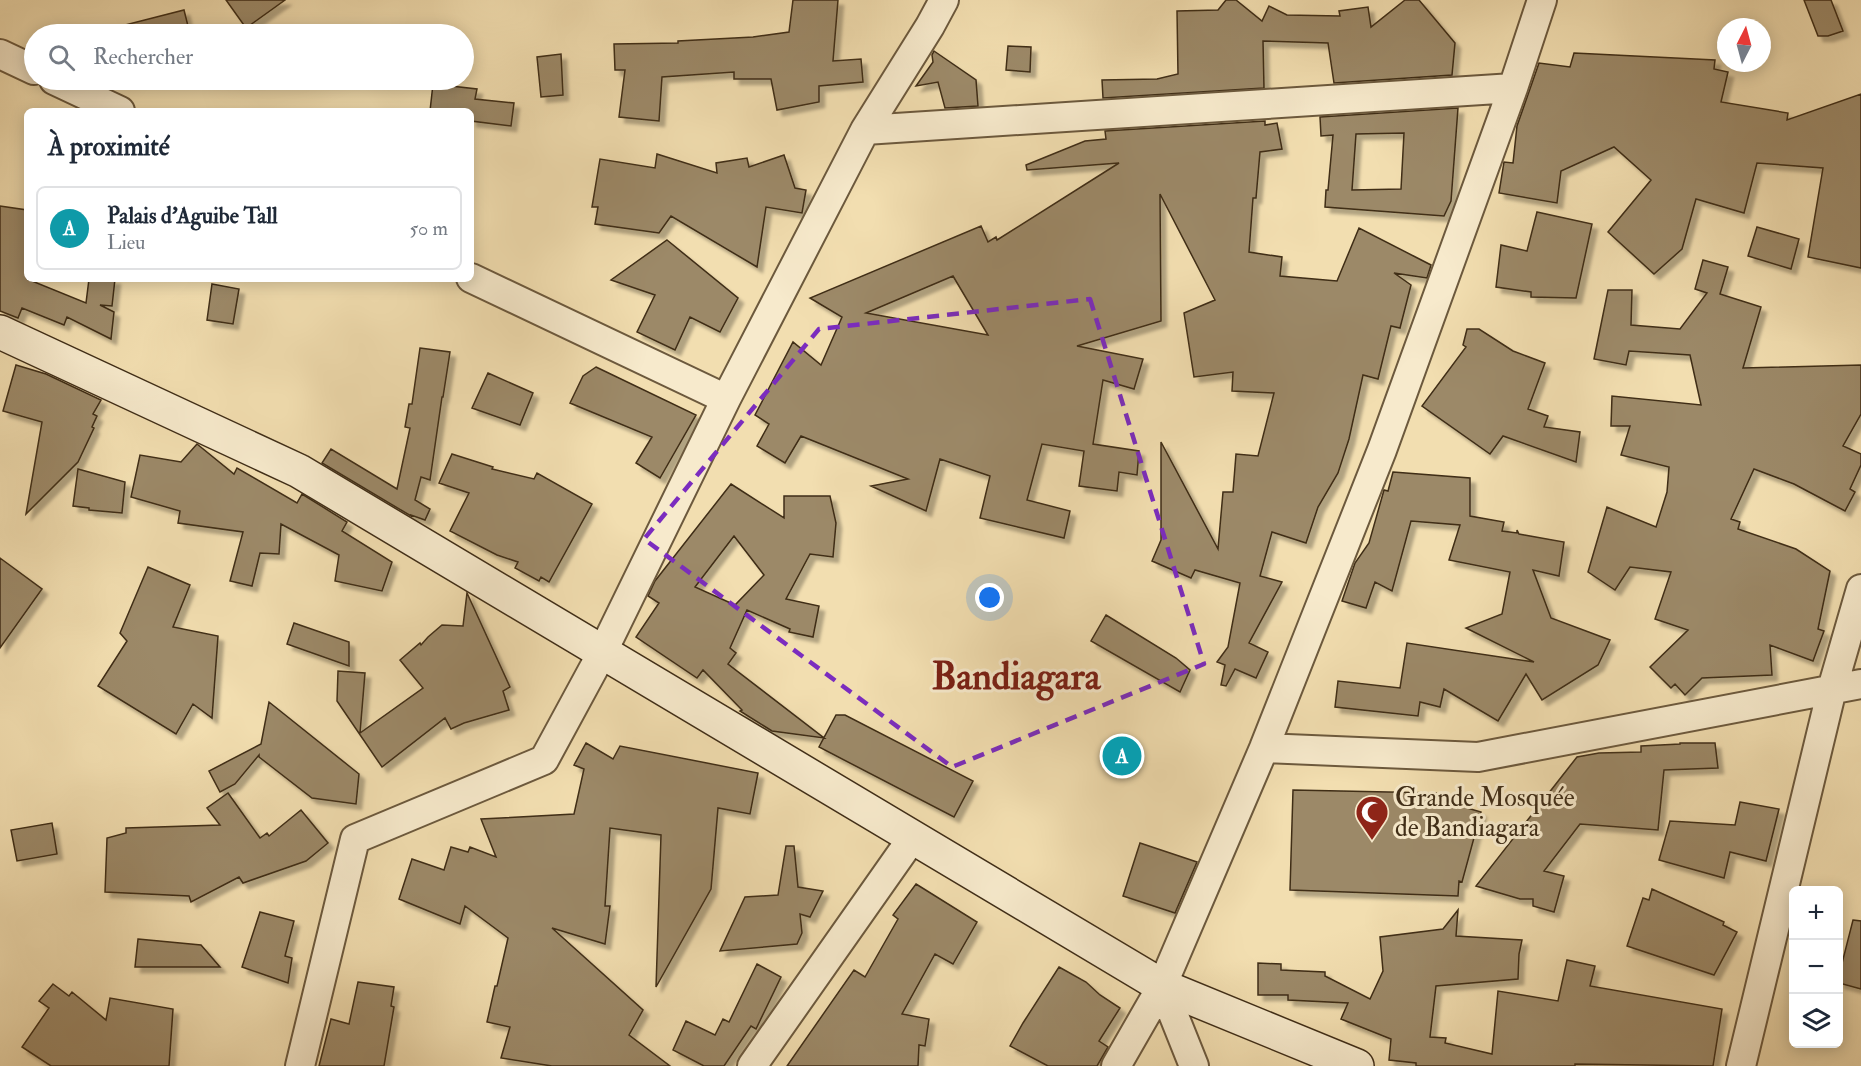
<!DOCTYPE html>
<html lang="fr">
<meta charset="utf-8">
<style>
body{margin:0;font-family:"IM FELL Double Pica",serif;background:#f2f2f3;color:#1f2937}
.controls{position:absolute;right:18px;bottom:18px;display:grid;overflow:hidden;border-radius:9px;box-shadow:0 3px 15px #0003}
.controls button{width:54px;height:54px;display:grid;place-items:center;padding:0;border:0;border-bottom:2px solid #e0e1e3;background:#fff;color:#1f2937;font:30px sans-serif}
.compass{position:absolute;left:1717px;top:18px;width:54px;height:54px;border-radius:50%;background:#fff;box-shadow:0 3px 15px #0003;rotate:6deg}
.you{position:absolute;left:990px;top:598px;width:21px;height:21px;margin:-15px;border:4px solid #fff;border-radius:50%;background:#1a73e8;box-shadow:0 0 0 9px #1a73e833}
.badge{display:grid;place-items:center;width:39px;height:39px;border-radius:50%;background:#8f2418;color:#fff;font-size:20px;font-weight:700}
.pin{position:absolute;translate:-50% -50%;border:3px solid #fff;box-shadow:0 2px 6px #0006}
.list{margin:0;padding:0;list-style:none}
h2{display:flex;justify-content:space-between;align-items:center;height:78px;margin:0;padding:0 24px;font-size:26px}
h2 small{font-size:20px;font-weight:400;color:#747a83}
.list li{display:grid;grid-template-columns:39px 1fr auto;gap:18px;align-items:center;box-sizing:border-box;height:84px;margin:0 12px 12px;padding:0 12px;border:2px solid #e0e1e3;border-radius:9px}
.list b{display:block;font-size:22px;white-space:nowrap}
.list p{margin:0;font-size:20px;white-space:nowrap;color:#747a83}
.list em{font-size:20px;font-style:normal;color:#747a83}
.icon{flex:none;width:33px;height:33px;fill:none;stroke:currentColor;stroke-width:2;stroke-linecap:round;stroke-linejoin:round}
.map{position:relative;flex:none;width:1861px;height:1066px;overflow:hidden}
.search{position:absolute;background:#fff;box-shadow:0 3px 15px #0003;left:24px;top:24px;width:450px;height:66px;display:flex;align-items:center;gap:15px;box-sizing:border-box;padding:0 21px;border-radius:33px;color:#747a83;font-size:22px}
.panel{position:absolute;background:#fff;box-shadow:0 3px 15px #0003;left:24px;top:108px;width:450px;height:174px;border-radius:9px}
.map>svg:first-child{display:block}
.building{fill:#9c8967;stroke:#3f2d17;stroke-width:1.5;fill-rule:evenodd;filter:url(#shadow)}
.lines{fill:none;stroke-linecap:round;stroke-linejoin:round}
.street-casing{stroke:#6c593d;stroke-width:32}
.secondary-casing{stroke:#3f2d17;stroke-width:36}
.street{stroke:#f7eacc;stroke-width:28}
.secondary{stroke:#f7eacc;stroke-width:33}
.marked{fill:none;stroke:#7b2cbf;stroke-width:4.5;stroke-dasharray:12 8;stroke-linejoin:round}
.labels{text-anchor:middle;stroke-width:6;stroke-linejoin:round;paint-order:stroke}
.poi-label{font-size:26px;fill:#3f2d17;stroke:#f7eacc;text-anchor:start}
.town-label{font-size:38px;font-weight:bold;fill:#7a1f14;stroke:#f7eacc}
</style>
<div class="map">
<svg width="1861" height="1066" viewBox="0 0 1861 1066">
<defs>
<filter id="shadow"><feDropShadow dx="5.5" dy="5.5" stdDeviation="1.5" flood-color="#0004"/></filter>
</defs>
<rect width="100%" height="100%" fill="#f2deb0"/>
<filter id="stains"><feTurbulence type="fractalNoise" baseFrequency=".00333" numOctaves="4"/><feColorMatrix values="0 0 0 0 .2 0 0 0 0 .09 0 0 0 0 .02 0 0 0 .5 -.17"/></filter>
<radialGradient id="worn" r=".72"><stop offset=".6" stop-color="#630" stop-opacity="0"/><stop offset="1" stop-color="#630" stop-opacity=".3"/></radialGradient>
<!-- building -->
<path class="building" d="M 226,0 L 285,0 L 246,28 Z
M 793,0 L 838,0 L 833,61 L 861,59 L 863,82 L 819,86 L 819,102 L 777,110 L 771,79 L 734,79 L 734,72 L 662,77 L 659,121 L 619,117 L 625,70 L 615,70 L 614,44 L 678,43 L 678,41 L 753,37 L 789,32 Z
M 1226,0 L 1236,0 L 1262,21 L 1269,6 L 1287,15 L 1340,16 L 1339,11 L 1368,7 L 1371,27 L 1405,0 L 1419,0 L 1455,43 L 1452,75 L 1334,83 L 1328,43 L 1263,41 L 1264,88 L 1103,98 L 1102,80 L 1157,79 L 1178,74 L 1177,11 L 1218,10 Z
M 1804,0 L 1831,0 L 1843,31 L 1828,36 L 1818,36 Z
M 184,10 L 190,34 L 122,34 L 121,26 Z
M 1008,46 L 1031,47 L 1030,72 L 1006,70 Z
M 934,51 L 976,80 L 978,106 L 945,108 L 938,82 L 916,86 L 933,62 L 932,55 Z
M 1574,53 L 1715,60 L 1714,69 L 1728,72 L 1721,102 L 1788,113 L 1787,120 L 1861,94 L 1861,268 L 1808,257 L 1823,168 L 1757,163 L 1744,213 L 1696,199 L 1682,249 L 1654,274 L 1608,232 L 1651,180 L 1614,147 L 1561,171 L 1557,203 L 1499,193 L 1504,162 L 1513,163 L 1517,126 L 1539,63 L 1570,67 Z
M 561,54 L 563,95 L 541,97 L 537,57 Z
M 433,84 L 477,89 L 475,99 L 514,103 L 511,126 L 471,121 L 471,111 L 430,111 Z
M 1458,108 L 1451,201 L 1444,216 L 1325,207 L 1326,190 L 1328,190 L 1333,135 L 1321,136 L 1320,117 ZM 1404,133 L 1401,189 L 1352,190 L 1356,134 Z
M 1265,121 L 1265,125 L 1277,123 L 1282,149 L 1260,152 L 1256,198 L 1253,198 L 1249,252 L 1282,257 L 1280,276 L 1337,281 L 1359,228 L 1431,265 L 1427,278 L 1394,273 L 1411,285 L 1400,328 L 1391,326 L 1378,379 L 1363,375 L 1349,439 L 1338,473 L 1318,507 L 1306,543 L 1272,532 L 1260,576 L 1282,582 L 1249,643 L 1268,652 L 1256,678 L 1235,669 L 1226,686 L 1221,685 L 1225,665 L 1217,662 L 1228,647 L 1240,583 L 1195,570 L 1191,578 L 1152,561 L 1161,540 L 1161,442 L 1218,549 L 1223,492 L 1233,492 L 1236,454 L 1258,456 L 1274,393 L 1232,391 L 1233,372 L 1194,377 L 1184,313 L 1215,300 L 1160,194 L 1161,321 L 1077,346 L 1143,359 L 1134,389 L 1103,380 L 1093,444 L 1139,451 L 1137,475 L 1119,472 L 1117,491 L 1079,486 L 1084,451 L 1042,444 L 1027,500 L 1070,511 L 1064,538 L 980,518 L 990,476 L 940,459 L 926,511 L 871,486 L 908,479 L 801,436 L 785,463 L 757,446 L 769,424 L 755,415 L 793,342 L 821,365 L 842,317 L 810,298 L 981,226 L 988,242 L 996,237 L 997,240 L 1119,163 L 1027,170 L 1026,165 L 1085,141 L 1106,139 L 1105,131 ZM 953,276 L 988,335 L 866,313 Z
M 657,154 L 717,173 L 716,163 L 747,158 L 749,167 L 784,155 L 795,188 L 806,190 L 802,213 L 766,207 L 757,267 L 671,216 L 659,233 L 595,224 L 598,207 L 592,207 L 600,159 L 655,168 Z
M 0,206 L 27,210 L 27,279 L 86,303 L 89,279 L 115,279 L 112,306 L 100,305 L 114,312 L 111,339 L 67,317 L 64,325 L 22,308 L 18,318 L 0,311 Z
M 1537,212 L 1592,224 L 1576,298 L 1531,297 L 1531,292 L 1496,287 L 1501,245 L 1527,251 Z
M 1757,227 L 1799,239 L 1791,269 L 1748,256 Z
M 667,240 L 738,298 L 720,332 L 690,317 L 675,350 L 637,332 L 655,295 L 611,280 Z
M 1703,260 L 1728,267 L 1720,294 L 1761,307 L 1743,368 L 1861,365 L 1861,414 L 1843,446 L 1861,454 L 1861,465 L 1850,489 L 1855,492 L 1845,511 L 1794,484 L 1754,469 L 1731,519 L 1740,522 L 1738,529 L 1796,549 L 1830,571 L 1818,629 L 1824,631 L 1813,661 L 1770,645 L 1772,675 L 1702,678 L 1685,695 L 1675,684 L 1671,688 L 1650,667 L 1688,630 L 1655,619 L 1671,572 L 1630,567 L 1615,590 L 1588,572 L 1607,507 L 1656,527 L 1667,492 L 1669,467 L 1621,455 L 1630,426 L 1611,426 L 1612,396 L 1701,405 L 1690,355 L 1629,351 L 1626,365 L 1594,359 L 1608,290 L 1632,290 L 1631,325 L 1680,329 L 1707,293 L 1695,289 Z
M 212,284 L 239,289 L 233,324 L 207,320 Z
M 1467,329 L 1479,329 L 1513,351 L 1545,363 L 1528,409 L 1548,416 L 1544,427 L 1580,432 L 1576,462 L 1503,436 L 1490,454 L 1422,406 L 1466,347 L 1463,345 Z
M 420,348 L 450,352 L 443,397 L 442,397 L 430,480 L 421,477 L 415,500 L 430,509 L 425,520 L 411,515 L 411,516 L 322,463 L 331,449 L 397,489 L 410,428 L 405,427 L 409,404 L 412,404 Z
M 16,365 L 46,374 L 101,400 L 93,414 L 97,416 L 92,427 L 94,428 L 78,462 L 26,514 L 42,422 L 3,411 Z
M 596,367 L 696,415 L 660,478 L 636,463 L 652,437 L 570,403 L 583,376 Z
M 488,373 L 533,393 L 520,425 L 472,408 Z
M 197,444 L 234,474 L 237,468 L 297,503 L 302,494 L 347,522 L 342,531 L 392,562 L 382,591 L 335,581 L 339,555 L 281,524 L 279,554 L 260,553 L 252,586 L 230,581 L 243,532 L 178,523 L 180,511 L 131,497 L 140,455 L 181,462 Z
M 452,454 L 493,467 L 492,469 L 534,479 L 537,473 L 592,504 L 549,582 L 541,577 L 539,581 L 515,568 L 518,562 L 497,555 L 450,531 L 469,493 L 439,483 Z
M 78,469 L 125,482 L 122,513 L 89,510 L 89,508 L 73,506 Z
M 1393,472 L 1470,478 L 1470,516 L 1504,522 L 1502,531 L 1517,533 L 1517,530 L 1519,534 L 1564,542 L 1559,576 L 1533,570 L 1551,618 L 1610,640 L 1598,665 L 1542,700 L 1526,674 L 1498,721 L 1444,689 L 1440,707 L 1420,702 L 1418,716 L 1335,707 L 1338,681 L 1400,688 L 1407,643 L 1534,662 L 1466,628 L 1502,614 L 1510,572 L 1449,560 L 1460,525 L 1411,521 L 1392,591 L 1375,582 L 1366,608 L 1342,601 L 1355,563 L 1369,543 L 1384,490 L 1388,491 Z
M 731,484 L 784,518 L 784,496 L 830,496 L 836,523 L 833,557 L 810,554 L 786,599 L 819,606 L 813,637 L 789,632 L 790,629 L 747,610 L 730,648 L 736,653 L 728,664 L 824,738 L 772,731 L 740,711 L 742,710 L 703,670 L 697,678 L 636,637 L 659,603 L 648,596 L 655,581 ZM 734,536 L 764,575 L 735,605 L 695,587 Z
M 0,558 L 42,589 L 0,648 Z
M 148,567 L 190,585 L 173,627 L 218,636 L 212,718 L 193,704 L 176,734 L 98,686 L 127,641 L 120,633 Z
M 467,593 L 510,687 L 503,691 L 509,710 L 464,723 L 451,729 L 445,718 L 382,767 L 337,701 L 338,671 L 365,673 L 360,733 L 423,688 L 400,660 L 420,643 L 421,645 L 428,637 L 442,625 L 463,626 Z
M 1106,615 L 1176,658 L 1190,670 L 1180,692 L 1091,641 Z
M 294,623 L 349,642 L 349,666 L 287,644 Z
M 269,702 L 359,774 L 356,804 L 312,798 L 259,757 L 259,755 L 235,784 L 220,792 L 209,771 L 261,744 Z
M 836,715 L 845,715 L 973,781 L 954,817 L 819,747 Z
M 586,743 L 613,759 L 620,746 L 758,773 L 750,814 L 718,808 L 711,889 L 656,987 L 661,835 L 610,828 L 605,906 L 610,906 L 605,944 L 552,928 L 643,1010 L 629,1035 L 670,1066 L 552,1066 L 501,1058 L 510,1027 L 487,1022 L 495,986 L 497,986 L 508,938 L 465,906 L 460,924 L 399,899 L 412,859 L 444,870 L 451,847 L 468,852 L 470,847 L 496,857 L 481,819 L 574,814 L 584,769 L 574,765 Z
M 1680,743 L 1715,743 L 1718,768 L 1664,770 L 1658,830 L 1580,824 L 1544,871 L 1564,876 L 1554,912 L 1533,906 L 1533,899 L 1520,899 L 1476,886 L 1577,757 L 1599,753 L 1641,752 L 1641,746 L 1680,744 Z
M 1293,790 L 1436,793 L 1436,799 L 1481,812 L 1462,882 L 1459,881 L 1458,896 L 1290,890 Z
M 228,793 L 260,838 L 267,833 L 269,836 L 301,810 L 328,843 L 306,861 L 243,883 L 239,877 L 191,902 L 189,896 L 105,892 L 107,838 L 126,833 L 126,828 L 220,825 L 207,808 Z
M 1740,802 L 1779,809 L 1766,861 L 1730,852 L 1724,878 L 1659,860 L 1670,821 L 1735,825 Z
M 52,823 L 57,854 L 17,861 L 11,830 Z
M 1140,843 L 1197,862 L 1175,913 L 1123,896 Z
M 786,846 L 794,846 L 798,887 L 823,891 L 810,917 L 800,914 L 802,933 L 797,944 L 720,951 L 745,897 L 778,895 Z
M 916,884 L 977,922 L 953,964 L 935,954 L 902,1014 L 929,1019 L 925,1046 L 919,1045 L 918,1066 L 787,1066 L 854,970 L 865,977 L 898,919 L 893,915 Z
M 1652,889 L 1724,922 L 1723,925 L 1737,932 L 1714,975 L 1627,946 L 1643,898 L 1649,900 Z
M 1458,910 L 1456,936 L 1522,940 L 1519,954 L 1518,979 L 1436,986 L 1430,1037 L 1446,1038 L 1445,1043 L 1492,1054 L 1498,991 L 1558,1001 L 1567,960 L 1595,966 L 1590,986 L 1722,1009 L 1713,1066 L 1575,1064 L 1575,1066 L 1416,1066 L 1416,1063 L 1389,1060 L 1391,1039 L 1341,1019 L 1348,1003 L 1288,1000 L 1288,995 L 1258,995 L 1258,963 L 1281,964 L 1281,970 L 1325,972 L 1325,976 L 1370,999 L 1383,971 L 1380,937 L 1443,929 Z
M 260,912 L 294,921 L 285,956 L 292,958 L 288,983 L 242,967 Z
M 1853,920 L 1861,921 L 1861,989 L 1839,983 L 1839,975 Z
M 138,939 L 201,945 L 220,967 L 135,967 Z
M 757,964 L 781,977 L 756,1029 L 751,1026 L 724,1066 L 704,1066 L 673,1050 L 686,1021 L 715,1035 L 723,1019 L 729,1022 Z
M 1059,967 L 1086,982 L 1100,995 L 1120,1008 L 1099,1041 L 1108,1047 L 1097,1066 L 1048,1066 L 1010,1046 L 1023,1023 Z
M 358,982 L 394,987 L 391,1006 L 394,1007 L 384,1066 L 319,1066 L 331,1019 L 349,1024 Z
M 53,984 L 69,996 L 72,992 L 106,1020 L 110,998 L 173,1009 L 169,1066 L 51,1066 L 22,1047 L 49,1008 L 39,1001 Z"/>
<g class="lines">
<defs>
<path id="street" d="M 0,54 L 34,70
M 54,80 L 120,111
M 865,130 L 1513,88
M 471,278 L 726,399
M 1264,748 L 1478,757 L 1861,684
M 1162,986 L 1194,1066
M 300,1066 L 355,839 L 544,760 L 602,653 L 726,399 L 865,130 L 930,26 L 944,0
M 752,1066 L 913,837
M 1116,1066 L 1162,986 L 1264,748 L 1382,450 L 1513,88 L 1542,0
M 1741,1066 L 1832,689 L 1861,589"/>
<path id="secondary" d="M 0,332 L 299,471 L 1162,986 L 1357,1066"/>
</defs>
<!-- street casing -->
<use href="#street" class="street-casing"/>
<!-- secondary casing -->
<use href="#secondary" class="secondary-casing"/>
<!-- street -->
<use href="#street" class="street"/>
<!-- secondary -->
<use href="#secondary" class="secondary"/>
</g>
<!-- marked area -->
<path class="marked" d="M 1090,299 L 1204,664 L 952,767 L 644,539 L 819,329 Z"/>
<!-- icons -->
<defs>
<symbol id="mosque-pin" viewBox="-11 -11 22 30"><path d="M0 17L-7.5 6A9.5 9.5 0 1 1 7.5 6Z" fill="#8f2418" stroke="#f7eacc"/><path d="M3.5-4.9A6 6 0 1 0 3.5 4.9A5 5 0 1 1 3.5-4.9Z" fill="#fff"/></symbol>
</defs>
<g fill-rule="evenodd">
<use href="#mosque-pin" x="1353" y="793" width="38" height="52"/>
</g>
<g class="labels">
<!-- poi labels -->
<g class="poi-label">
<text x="1395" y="806">Grande Mosquée<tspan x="1395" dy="30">de Bandiagara</tspan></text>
</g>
<!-- town labels -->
<g class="town-label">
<text x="1016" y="689">Bandiagara</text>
</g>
</g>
<rect width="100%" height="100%" filter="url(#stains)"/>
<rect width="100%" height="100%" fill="url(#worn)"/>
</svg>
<div class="controls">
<button>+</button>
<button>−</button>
<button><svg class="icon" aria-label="layers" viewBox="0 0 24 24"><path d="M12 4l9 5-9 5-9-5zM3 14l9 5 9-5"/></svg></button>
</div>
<svg class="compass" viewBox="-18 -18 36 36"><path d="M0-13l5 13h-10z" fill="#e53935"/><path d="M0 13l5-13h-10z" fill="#747a83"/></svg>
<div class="you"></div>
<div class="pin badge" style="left:1122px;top:756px;background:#0f9aa8">A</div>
<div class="search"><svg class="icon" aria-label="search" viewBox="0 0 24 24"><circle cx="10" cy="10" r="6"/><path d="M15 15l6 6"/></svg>Rechercher</div>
<section class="panel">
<h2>À proximité<small></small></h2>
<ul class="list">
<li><span class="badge" style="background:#0f9aa8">A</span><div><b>Palais d'Aguibe Tall</b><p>Lieu</p></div><em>50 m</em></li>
</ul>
</section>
</div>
